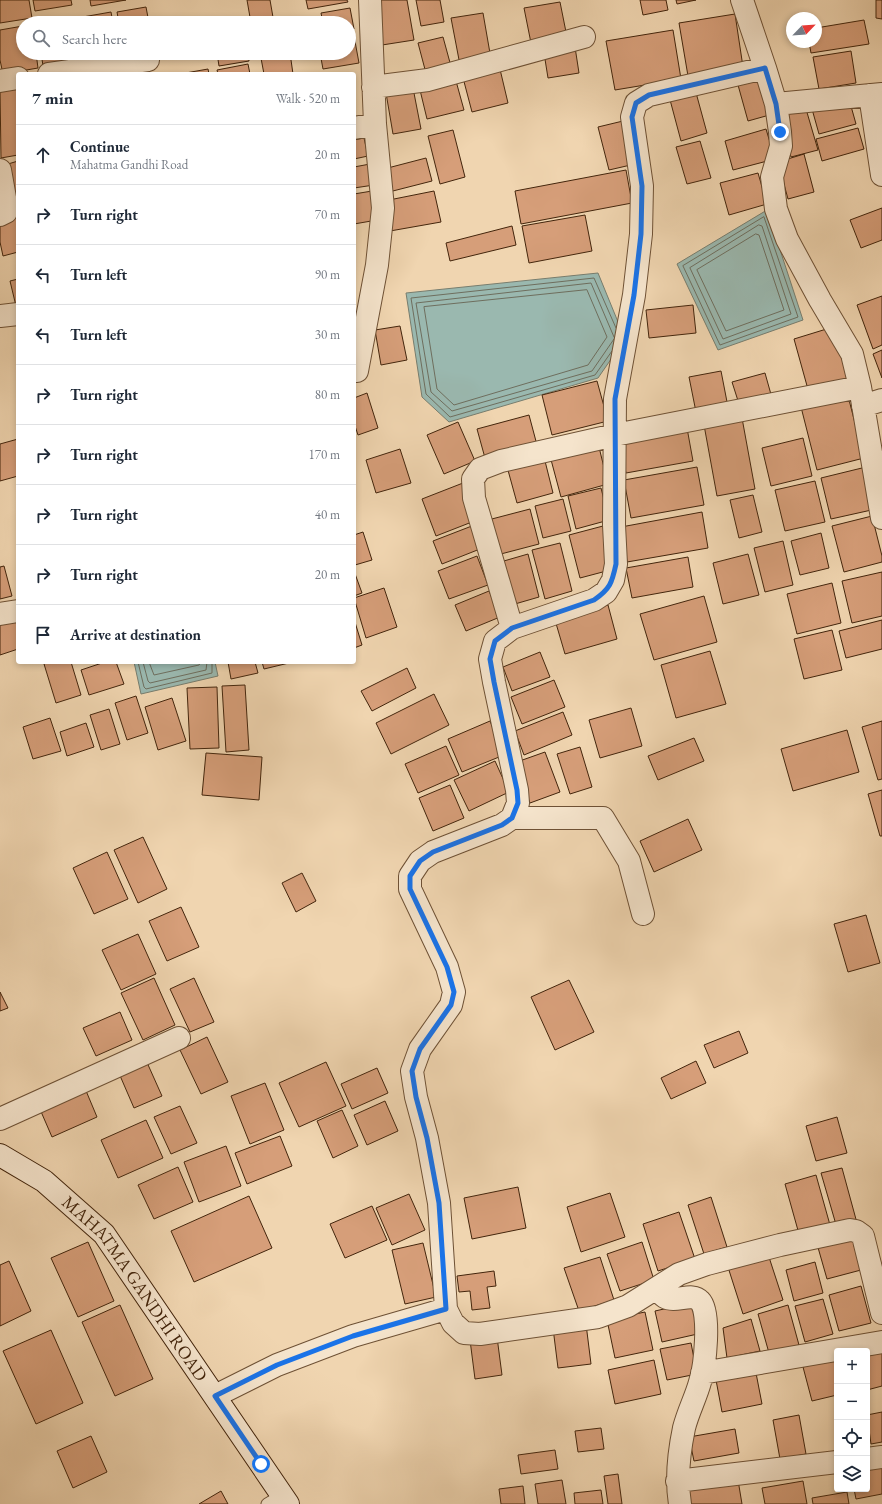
<!DOCTYPE html>
<meta charset="utf-8">
<style>
body{margin:0;font-family:"EB Garamond",serif;background:#f6f6f7;color:#1f2937}
.controls{position:absolute;right:12px;bottom:12px;display:grid;overflow:hidden;border-radius:4px;box-shadow:0 2px 6px #0003}
.controls button{width:36px;height:36px;display:grid;place-items:center;padding:0;border:0;border-bottom:1px solid #e0e1e3;background:#fff;color:#1f2937;font:20px sans-serif}
.compass{position:absolute;left:786px;top:12px;width:36px;height:36px;border-radius:50%;background:#fff;box-shadow:0 2px 6px #0003;rotate:65deg}
.stop{position:absolute;width:12px;height:12px;margin:-9px;border:3px solid #1a73e8;border-radius:50%;background:#fff}
.stop.end{background:#1a73e8;border-color:#fff;box-shadow:0 1px 4px #0008}
.list{margin:0;padding:0;list-style:none}
h2{display:flex;justify-content:space-between;align-items:center;height:52px;margin:0;padding:0 16px;font-size:17px}
h2 small{font-size:13px;font-weight:400;color:#747a83}
.list li{display:grid;grid-template-columns:26px 1fr auto;gap:12px;align-items:center;box-sizing:border-box;height:60px;padding:0 16px;border-top:1px solid #e0e1e3}
.list b{display:block;font-size:15px;white-space:nowrap}
.list p{margin:0;font-size:13px;white-space:nowrap;color:#747a83}
.list em{font-size:13px;font-style:normal;color:#747a83}
.icon{flex:none;width:22px;height:22px;fill:none;stroke:currentColor;stroke-width:2;stroke-linecap:round;stroke-linejoin:round}
.map{position:relative;flex:none;width:882px;height:1504px;overflow:hidden}
.search{position:absolute;background:#fff;box-shadow:0 2px 6px #0003;left:16px;top:16px;width:340px;height:44px;display:flex;align-items:center;gap:10px;box-sizing:border-box;padding:0 14px;border-radius:22px;color:#747a83;font-size:15px}
.panel{position:absolute;background:#fff;box-shadow:0 2px 6px #0003;left:16px;top:72px;width:340px;height:592px;border-radius:4px}
.map>svg:first-child{display:block}
.water{fill:#9ab8af;stroke:#777d6e}
.lines{fill:none;stroke-linecap:round;stroke-linejoin:round}
.shore{stroke:#6e6e5e;stroke-width:1}
.building{fill:#d69e79;stroke:#43250c}
.service-casing{stroke:#6e5135;stroke-width:13}
.minor-casing{stroke:#6e5135;stroke-width:24}
.secondary-casing{stroke:#43250c;stroke-width:24}
.service{stroke:#f5e4cc;stroke-width:11}
.minor{stroke:#f5e4cc;stroke-width:22}
.secondary{stroke:#f5e4cc;stroke-width:22}
.route{stroke:#1a73e8;stroke-width:5}
.labels{text-anchor:middle;stroke-width:4;stroke-linejoin:round;paint-order:stroke}
.street-label{font-size:18px;fill:#43250c;stroke:#f5e4cc}
</style>
<div class="map">
<svg width="882" height="1504" viewBox="0 0 882 1504">
<rect width="100%" height="100%" fill="#f0d5b0"/>
<filter id="stains"><feTurbulence type="fractalNoise" baseFrequency=".005" numOctaves="4"/><feColorMatrix values="0 0 0 0 .2 0 0 0 0 .09 0 0 0 0 .02 0 0 0 .5 -.17"/></filter>
<radialGradient id="worn" r=".72"><stop offset=".6" stop-color="#630" stop-opacity="0"/><stop offset="1" stop-color="#630" stop-opacity=".3"/></radialGradient>
<!-- water -->
<path class="water" d="M 767,210 L 803,320 L 718,350 L 677,264 Z
M 598,273 L 625,339 L 598,378 L 449,422 L 422,397 L 406,293 Z
M 134,662 L 215,662 L 218,676 L 141,694 Z"/>
<g class="lines">
<!-- shore -->
<path class="shore" d="M 764,217 L 798,317 L 720,345 L 683,266 Z
M 759,225 L 762,226 L 791,314 L 723,339 L 690,268 Z
M 756,234 L 759,235 L 784,310 L 726,331 L 697,270 Z
M 587,290 L 607,337 L 588,365 L 454,405 L 437,389 L 424,307 Z
M 614,339 L 592,371 L 452,411 L 431,392 L 416,303 L 591,283 L 614,337
M 612,351 L 595,375 L 450,417 L 426,394 L 411,298 L 594,278 L 616,328
M 138,662 L 144,687 L 146,689 L 212,673 L 212,662
M 143,662 L 148,681 L 150,683 L 206,670 L 207,662
M 149,662 L 154,675 L 199,665 L 201,662"/>
</g>
<!-- building -->
<path class="building" d="M 0,0 L 29,0 L 32,18 L 0,23 Z
M 33,0 L 71,0 L 72,5 L 35,11 Z
M 90,0 L 126,0 L 91,6 Z
M 247,0 L 270,0 L 274,23 L 251,23 Z
M 306,0 L 347,0 L 348,2 L 308,9 Z
M 373,0 L 407,0 L 414,40 L 382,45 Z
M 416,0 L 440,0 L 444,22 L 421,26 Z
M 640,0 L 666,0 L 668,10 L 643,15 Z
M 676,0 L 696,0 L 677,4 Z
M 876,0 L 882,0 L 882,19 L 876,18 Z
M 560,2 L 567,37 L 531,43 L 524,8 Z
M 146,7 L 149,23 L 119,23 L 117,12 Z
M 350,8 L 354,29 L 349,30 L 349,23 L 323,23 L 321,13 Z
M 111,12 L 113,23 L 78,23 L 77,18 Z
M 483,13 L 491,59 L 460,65 L 451,18 Z
M 735,14 L 743,67 L 688,76 L 679,23 Z
M 864,20 L 869,44 L 811,53 L 809,42 L 816,42 L 816,28 Z
M 23,26 L 23,53 L 36,53 L 38,68 L 3,74 L 0,60 L 0,30 Z
M 673,30 L 681,79 L 615,90 L 606,41 Z
M 354,36 L 359,63 L 323,69 L 320,53 L 349,53 L 349,37 Z
M 443,37 L 452,70 L 427,77 L 418,43 Z
M 575,47 L 579,73 L 548,78 L 544,53 Z
M 851,51 L 856,83 L 819,89 L 813,57 Z
M 41,53 L 76,53 L 78,66 L 44,72 Z
M 84,53 L 118,53 L 119,58 L 86,64 Z
M 217,53 L 248,53 L 249,61 L 219,66 Z
M 260,53 L 290,53 L 293,74 L 264,74 Z
M 248,64 L 250,74 L 218,74 L 217,70 Z
M 499,65 L 508,103 L 472,112 L 462,74 Z
M 208,69 L 209,74 L 180,74 Z
M 763,78 L 773,114 L 748,121 L 738,85 Z
M 456,81 L 464,110 L 427,119 L 420,90 Z
M 18,87 L 18,155 L 1,158 L 0,90 Z
M 413,88 L 421,129 L 393,134 L 386,93 Z
M 695,89 L 707,133 L 681,141 L 669,96 Z
M 849,99 L 856,124 L 819,134 L 812,109 Z
M 806,109 L 818,150 L 791,157 L 779,116 Z
M 623,121 L 635,164 L 609,170 L 598,127 Z
M 858,128 L 864,149 L 822,161 L 816,139 Z
M 766,129 L 775,159 L 733,170 L 725,141 Z
M 453,130 L 465,177 L 440,184 L 428,136 Z
M 364,138 L 368,156 L 354,159 L 354,140 Z
M 700,141 L 711,178 L 687,184 L 676,147 Z
M 804,154 L 814,192 L 788,199 L 778,162 Z
M 426,158 L 432,181 L 385,193 L 380,170 Z
M 18,161 L 18,208 L 8,164 Z
M 370,164 L 374,185 L 354,188 L 354,167 Z
M 626,170 L 632,203 L 521,224 L 515,191 Z
M 758,173 L 767,204 L 729,215 L 720,183 Z
M 372,191 L 377,220 L 354,224 L 354,194 Z
M 434,191 L 441,222 L 390,231 L 384,201 Z
M 882,208 L 882,240 L 861,248 L 850,220 Z
M 16,213 L 18,220 L 18,252 L 3,256 L 0,242 L 0,216 Z
M 585,215 L 592,251 L 529,263 L 522,226 Z
M 512,226 L 516,245 L 450,261 L 446,243 Z
M 18,279 L 18,306 L 16,306 L 10,281 Z
M 882,296 L 882,345 L 873,349 L 857,305 Z
M 693,305 L 696,333 L 649,338 L 646,310 Z
M 400,326 L 407,360 L 381,365 L 375,330 Z
M 833,327 L 849,381 L 809,393 L 794,339 Z
M 882,350 L 882,378 L 873,354 Z
M 721,371 L 728,407 L 696,412 L 689,377 Z
M 765,373 L 772,398 L 740,407 L 732,382 Z
M 597,381 L 608,421 L 552,435 L 542,395 Z
M 367,393 L 378,428 L 358,435 L 354,423 L 354,398 Z
M 848,396 L 864,458 L 817,470 L 801,407 Z
M 529,415 L 537,445 L 485,458 L 477,429 Z
M 742,418 L 755,489 L 717,496 L 704,425 Z
M 458,422 L 475,461 L 444,474 L 427,435 Z
M 687,428 L 693,461 L 626,473 L 620,440 Z
M 803,438 L 812,476 L 771,486 L 762,448 Z
M 18,439 L 18,476 L 0,481 L 0,444 Z
M 598,443 L 608,484 L 561,497 L 550,456 Z
M 400,449 L 411,483 L 376,493 L 366,460 Z
M 543,453 L 553,493 L 517,503 L 506,463 Z
M 697,467 L 704,505 L 631,518 L 624,480 Z
M 866,467 L 876,509 L 831,519 L 821,478 Z
M 815,481 L 825,522 L 785,531 L 775,490 Z
M 463,483 L 477,520 L 436,536 L 422,499 Z
M 601,488 L 609,520 L 576,529 L 568,496 Z
M 753,495 L 762,532 L 739,538 L 730,500 Z
M 563,499 L 571,531 L 543,538 L 535,506 Z
M 530,509 L 539,544 L 497,555 L 488,520 Z
M 702,512 L 708,548 L 627,562 L 621,527 Z
M 872,516 L 882,556 L 882,562 L 844,572 L 832,526 Z
M 477,524 L 485,547 L 442,564 L 433,541 Z
M 603,526 L 614,569 L 580,578 L 569,535 Z
M 363,532 L 372,560 L 355,565 L 354,535 Z
M 821,533 L 829,568 L 800,575 L 791,541 Z
M 783,541 L 793,585 L 765,592 L 754,548 Z
M 560,543 L 572,591 L 545,599 L 532,550 Z
M 528,554 L 539,597 L 508,606 L 497,563 Z
M 748,554 L 759,595 L 723,604 L 713,563 Z
M 477,556 L 488,585 L 449,599 L 438,571 Z
M 688,557 L 693,587 L 632,598 L 626,568 Z
M 4,566 L 12,596 L 0,599 L 0,567 Z
M 354,571 L 362,593 L 354,596 Z
M 882,572 L 882,616 L 852,623 L 842,581 Z
M 832,583 L 841,623 L 797,634 L 787,594 Z
M 384,588 L 397,627 L 366,638 L 354,598 Z
M 489,591 L 500,617 L 466,631 L 455,605 Z
M 704,596 L 717,642 L 654,660 L 640,614 Z
M 608,605 L 617,639 L 565,654 L 555,620 Z
M 18,616 L 18,649 L 0,655 L 0,622 Z
M 354,619 L 362,645 L 354,648 Z
M 882,620 L 882,649 L 846,658 L 839,631 Z
M 832,630 L 842,670 L 804,679 L 794,639 Z
M 710,651 L 726,704 L 676,718 L 661,665 Z
M 540,652 L 550,677 L 512,691 L 503,667 Z
M 50,662 L 71,662 L 81,695 L 56,703 L 44,664 Z
M 105,662 L 116,662 L 124,684 L 89,695 L 81,670 Z
M 228,662 L 255,662 L 258,673 L 231,679 Z
M 262,662 L 293,662 L 264,669 Z
M 407,668 L 416,688 L 372,711 L 361,691 Z
M 554,680 L 565,707 L 522,724 L 511,697 Z
M 245,685 L 249,750 L 226,752 L 222,686 Z
M 217,687 L 219,748 L 190,749 L 187,688 Z
M 434,694 L 449,725 L 391,754 L 376,723 Z
M 136,696 L 148,733 L 127,740 L 115,703 Z
M 172,698 L 186,741 L 158,750 L 145,707 Z
M 631,708 L 642,746 L 600,758 L 589,720 Z
M 109,709 L 120,744 L 101,750 L 90,715 Z
M 563,712 L 572,735 L 524,755 L 515,731 Z
M 50,718 L 61,751 L 33,759 L 23,727 Z
M 490,721 L 504,755 L 462,772 L 448,739 Z
M 882,721 L 882,779 L 878,780 L 862,727 Z
M 86,723 L 94,747 L 67,756 L 60,732 Z
M 847,730 L 859,772 L 793,791 L 781,749 Z
M 694,738 L 704,761 L 658,780 L 648,756 Z
M 446,746 L 459,775 L 418,793 L 405,764 Z
M 580,747 L 592,787 L 570,794 L 557,754 Z
M 545,752 L 560,792 L 530,803 L 514,763 Z
M 206,753 L 262,757 L 259,800 L 202,795 Z
M 495,761 L 509,792 L 469,811 L 454,780 Z
M 450,785 L 464,818 L 433,831 L 419,798 Z
M 882,790 L 882,836 L 880,836 L 868,794 Z
M 688,819 L 702,850 L 654,872 L 640,841 Z
M 143,837 L 167,889 L 138,903 L 114,850 Z
M 107,852 L 128,899 L 94,914 L 73,868 Z
M 302,873 L 316,901 L 296,912 L 282,883 Z
M 181,907 L 199,947 L 167,961 L 149,921 Z
M 866,915 L 880,963 L 848,972 L 834,924 Z
M 138,934 L 156,974 L 121,990 L 102,950 Z
M 154,978 L 175,1025 L 143,1040 L 121,993 Z
M 194,978 L 214,1022 L 190,1032 L 170,989 Z
M 569,980 L 594,1032 L 555,1050 L 531,997 Z
M 0,992 L 8,1008 L 0,1011 Z
M 120,1012 L 132,1040 L 96,1056 L 83,1028 Z
M 739,1031 L 748,1053 L 714,1068 L 704,1045 Z
M 207,1037 L 228,1082 L 201,1094 L 180,1050 Z
M 145,1058 L 162,1096 L 134,1108 L 118,1071 Z
M 696,1061 L 706,1083 L 671,1099 L 661,1078 Z
M 326,1062 L 346,1106 L 299,1127 L 279,1083 Z
M 377,1068 L 388,1093 L 352,1109 L 341,1084 Z
M 265,1083 L 284,1130 L 250,1144 L 231,1096 Z
M 84,1086 L 97,1117 L 52,1137 L 39,1107 Z
M 385,1101 L 398,1131 L 367,1145 L 354,1115 Z
M 180,1106 L 197,1143 L 171,1154 L 154,1117 Z
M 342,1110 L 358,1146 L 333,1158 L 317,1121 Z
M 837,1117 L 847,1153 L 816,1161 L 806,1126 Z
M 146,1120 L 163,1158 L 118,1178 L 101,1140 Z
M 280,1136 L 292,1166 L 247,1184 L 235,1153 Z
M 226,1146 L 241,1186 L 199,1202 L 184,1162 Z
M 178,1167 L 193,1202 L 154,1219 L 138,1185 Z
M 842,1168 L 857,1223 L 837,1228 L 821,1173 Z
M 816,1175 L 830,1225 L 799,1234 L 785,1184 Z
M 518,1187 L 526,1228 L 472,1239 L 464,1198 Z
M 610,1193 L 625,1237 L 581,1252 L 567,1207 Z
M 409,1194 L 425,1230 L 392,1245 L 376,1208 Z
M 249,1196 L 272,1248 L 194,1282 L 171,1231 Z
M 711,1197 L 727,1247 L 704,1254 L 688,1205 Z
M 372,1206 L 387,1240 L 345,1258 L 330,1224 Z
M 679,1212 L 695,1259 L 658,1271 L 643,1224 Z
M 851,1235 L 861,1270 L 827,1279 L 817,1244 Z
M 88,1242 L 114,1301 L 78,1317 L 51,1258 Z
M 642,1242 L 654,1280 L 620,1291 L 607,1254 Z
M 423,1243 L 436,1297 L 405,1304 L 392,1250 Z
M 767,1251 L 783,1300 L 743,1314 L 727,1264 Z
M 600,1257 L 614,1300 L 579,1311 L 564,1268 Z
M 9,1261 L 31,1311 L 0,1326 L 0,1265 Z
M 815,1262 L 823,1293 L 794,1301 L 786,1270 Z
M 494,1271 L 496,1286 L 487,1287 L 490,1308 L 472,1310 L 470,1291 L 459,1292 L 457,1276 Z
M 861,1286 L 871,1323 L 839,1331 L 829,1295 Z
M 823,1299 L 833,1334 L 805,1342 L 795,1306 Z
M 695,1302 L 702,1333 L 662,1342 L 655,1311 Z
M 120,1305 L 153,1379 L 115,1396 L 82,1322 Z
M 788,1305 L 799,1345 L 769,1353 L 758,1314 Z
M 645,1312 L 653,1350 L 615,1358 L 607,1320 Z
M 751,1319 L 760,1351 L 727,1358 L 723,1328 Z
M 586,1324 L 591,1364 L 558,1368 L 553,1328 Z
M 51,1330 L 83,1403 L 36,1424 L 3,1351 Z
M 497,1337 L 502,1375 L 475,1379 L 470,1340 Z
M 691,1343 L 697,1374 L 667,1380 L 660,1349 Z
M 882,1353 L 882,1386 L 867,1390 L 867,1355 Z
M 836,1358 L 837,1395 L 812,1401 L 803,1367 Z
M 654,1360 L 661,1394 L 615,1404 L 608,1370 Z
M 756,1373 L 762,1404 L 722,1412 L 716,1380 Z
M 882,1412 L 882,1442 L 871,1444 L 867,1415 Z
M 799,1415 L 806,1454 L 780,1459 L 773,1420 Z
M 601,1428 L 604,1449 L 578,1452 L 575,1431 Z
M 735,1429 L 739,1453 L 694,1461 L 689,1437 Z
M 91,1436 L 107,1472 L 73,1488 L 57,1451 Z
M 555,1450 L 558,1469 L 521,1474 L 518,1455 Z
M 882,1467 L 882,1494 L 856,1499 L 854,1489 L 867,1489 L 867,1470 Z
M 618,1474 L 622,1504 L 608,1504 L 604,1476 Z
M 562,1480 L 566,1504 L 538,1504 L 535,1484 Z
M 738,1480 L 742,1504 L 689,1504 L 686,1489 Z
M 803,1481 L 807,1504 L 765,1504 L 762,1488 Z
M 523,1486 L 525,1504 L 501,1504 L 499,1489 Z
M 601,1490 L 603,1504 L 575,1504 L 574,1493 Z
M 221,1491 L 228,1504 L 199,1504 Z
M 847,1492 L 849,1504 L 813,1504 L 812,1498 Z"/>
<g class="lines">
<defs>
<path id="service" d="M 267,1504 L 282,1495"/>
<path id="minor" d="M 765,68 L 776,104 L 780,132 L 781,146 L 772,177 L 776,209 L 787,239 L 820,300 L 852,354 L 860,387
M 49,74 L 148,60
M 0,81 L 18,78
M 373,87 L 428,80 L 584,37
M 870,95 L 882,175
M 776,104 L 882,94
M 354,128 L 375,124
M 0,170 L 7,209 L 6,212 L 0,215
M 0,316 L 18,314
M 357,371 L 377,265 L 383,208 L 375,124 L 370,0
M 863,406 L 882,400
M 0,614 L 18,611
M 512,628 L 474,498 L 473,479 L 480,469 L 501,461 L 615,435 L 860,387 L 882,518
M 512,818 L 603,818 L 629,861 L 643,914
M 0,1119 L 179,1038
M 656,1289 C 659,1292 662,1295 665,1297 C 676,1303 692,1292 700,1301 C 711,1312 705,1367 700,1382 C 696,1397 688,1412 684,1428 C 679,1452 676,1480 680,1504
M 446,1309 L 453,1323 L 464,1333 L 480,1334 L 598,1317 L 628,1306 L 679,1274 L 707,1264 L 780,1245 L 850,1230 L 856,1231 L 863,1236 L 882,1313
M 702,1373 L 882,1342
M 215,1396 L 277,1365 L 353,1336 L 446,1309 L 439,1203 L 427,1138 L 416,1097 L 412,1071 L 420,1049 L 451,1005 L 454,992 L 447,967 L 410,889 L 410,876 L 420,861 L 433,852 L 502,825 L 512,818 L 518,803 L 517,790 L 494,682 L 490,659 L 495,641 L 512,628 L 594,600 L 606,592 L 613,580 L 616,564 L 614,525 L 615,399 L 634,295 L 641,234 L 642,186 L 632,117 L 636,103 L 649,95 L 765,68 L 742,0
M 867,1459 L 882,1457
M 677,1481 L 837,1462"/>
<g id="secondary">
<path id="s1" d="M 0,1155 L 44,1181 L 104,1234 L 288,1504"/>
</g>
</defs>
<!-- service casing -->
<use href="#service" class="service-casing"/>
<!-- minor casing -->
<use href="#minor" class="minor-casing"/>
<!-- secondary casing -->
<use href="#secondary" class="secondary-casing"/>
<!-- service -->
<use href="#service" class="service"/>
<!-- minor -->
<use href="#minor" class="minor"/>
<!-- secondary -->
<use href="#secondary" class="secondary"/>
</g>
<g class="lines">
<!-- route -->
<path class="route" d="M 261,1464 L 215,1396 L 277,1365 L 353,1336 L 446,1309 L 439,1203 L 427,1138 L 416,1097 L 412,1071 L 420,1049 L 451,1005 L 454,992 L 447,967 L 410,889 L 410,876 L 420,861 L 433,852 L 502,825 L 512,818 L 518,803 L 517,790 L 494,682 L 490,659 L 495,641 L 512,628 L 594,600 C 610,589 612,583 616,564 L 615,399 L 634,295 L 641,234 L 642,186 L 632,117 L 636,103 L 649,95 L 765,68 L 776,104 L 780,132"/>
</g>
<g class="labels">
<!-- street labels -->
<g class="street-label">
<text dy="6" stroke="none"><textPath href="#s1" startOffset="193">MAHATMA GANDHI ROAD</textPath></text>
</g>
</g>
<rect width="100%" height="100%" filter="url(#stains)"/>
<rect width="100%" height="100%" fill="url(#worn)"/>
</svg>
<div class="controls">
<button>+</button>
<button>−</button>
<button><svg class="icon" aria-label="locate" viewBox="0 0 24 24"><circle cx="12" cy="12" r="6"/><path d="M12 2v4M12 18v4M2 12h4M18 12h4"/></svg></button>
<button><svg class="icon" aria-label="layers" viewBox="0 0 24 24"><path d="M12 4l9 5-9 5-9-5zM3 14l9 5 9-5"/></svg></button>
</div>
<svg class="compass" viewBox="-18 -18 36 36"><path d="M0-13l5 13h-10z" fill="#e53935"/><path d="M0 13l5-13h-10z" fill="#747a83"/></svg>
<div class="stop" style="left:261px;top:1464px"></div>
<div class="stop end" style="left:780px;top:132px"></div>
<div class="search"><svg class="icon" aria-label="search" viewBox="0 0 24 24"><circle cx="10" cy="10" r="6"/><path d="M15 15l6 6"/></svg>Search here</div>
<section class="panel">
<h2>7 min<small>Walk · 520 m</small></h2>
<ul class="list">
<li><svg class="icon" aria-label="ahead" viewBox="0 0 24 24"><path d="M12 20V5M6 11l6-6 6 6"/></svg><div><b>Continue</b><p>Mahatma Gandhi Road</p></div><em>20 m</em></li>
<li><svg class="icon" aria-label="right" viewBox="0 0 24 24"><path d="M7 20v-9h11M14 6l5 5-5 5"/></svg><div><b>Turn right</b></div><em>70 m</em></li>
<li><svg class="icon" aria-label="left" viewBox="0 0 24 24"><path d="M17 20v-9H6M10 6l-5 5 5 5"/></svg><div><b>Turn left</b></div><em>90 m</em></li>
<li><svg class="icon" aria-label="left" viewBox="0 0 24 24"><path d="M17 20v-9H6M10 6l-5 5 5 5"/></svg><div><b>Turn left</b></div><em>30 m</em></li>
<li><svg class="icon" aria-label="right" viewBox="0 0 24 24"><path d="M7 20v-9h11M14 6l5 5-5 5"/></svg><div><b>Turn right</b></div><em>80 m</em></li>
<li><svg class="icon" aria-label="right" viewBox="0 0 24 24"><path d="M7 20v-9h11M14 6l5 5-5 5"/></svg><div><b>Turn right</b></div><em>170 m</em></li>
<li><svg class="icon" aria-label="right" viewBox="0 0 24 24"><path d="M7 20v-9h11M14 6l5 5-5 5"/></svg><div><b>Turn right</b></div><em>40 m</em></li>
<li><svg class="icon" aria-label="right" viewBox="0 0 24 24"><path d="M7 20v-9h11M14 6l5 5-5 5"/></svg><div><b>Turn right</b></div><em>20 m</em></li>
<li><svg class="icon" aria-label="arrive" viewBox="0 0 24 24"><path d="M6 21V4h12l-3 4 3 4H6"/></svg><div><b>Arrive at destination</b></div></li>
</ul>
</section>
</div>
